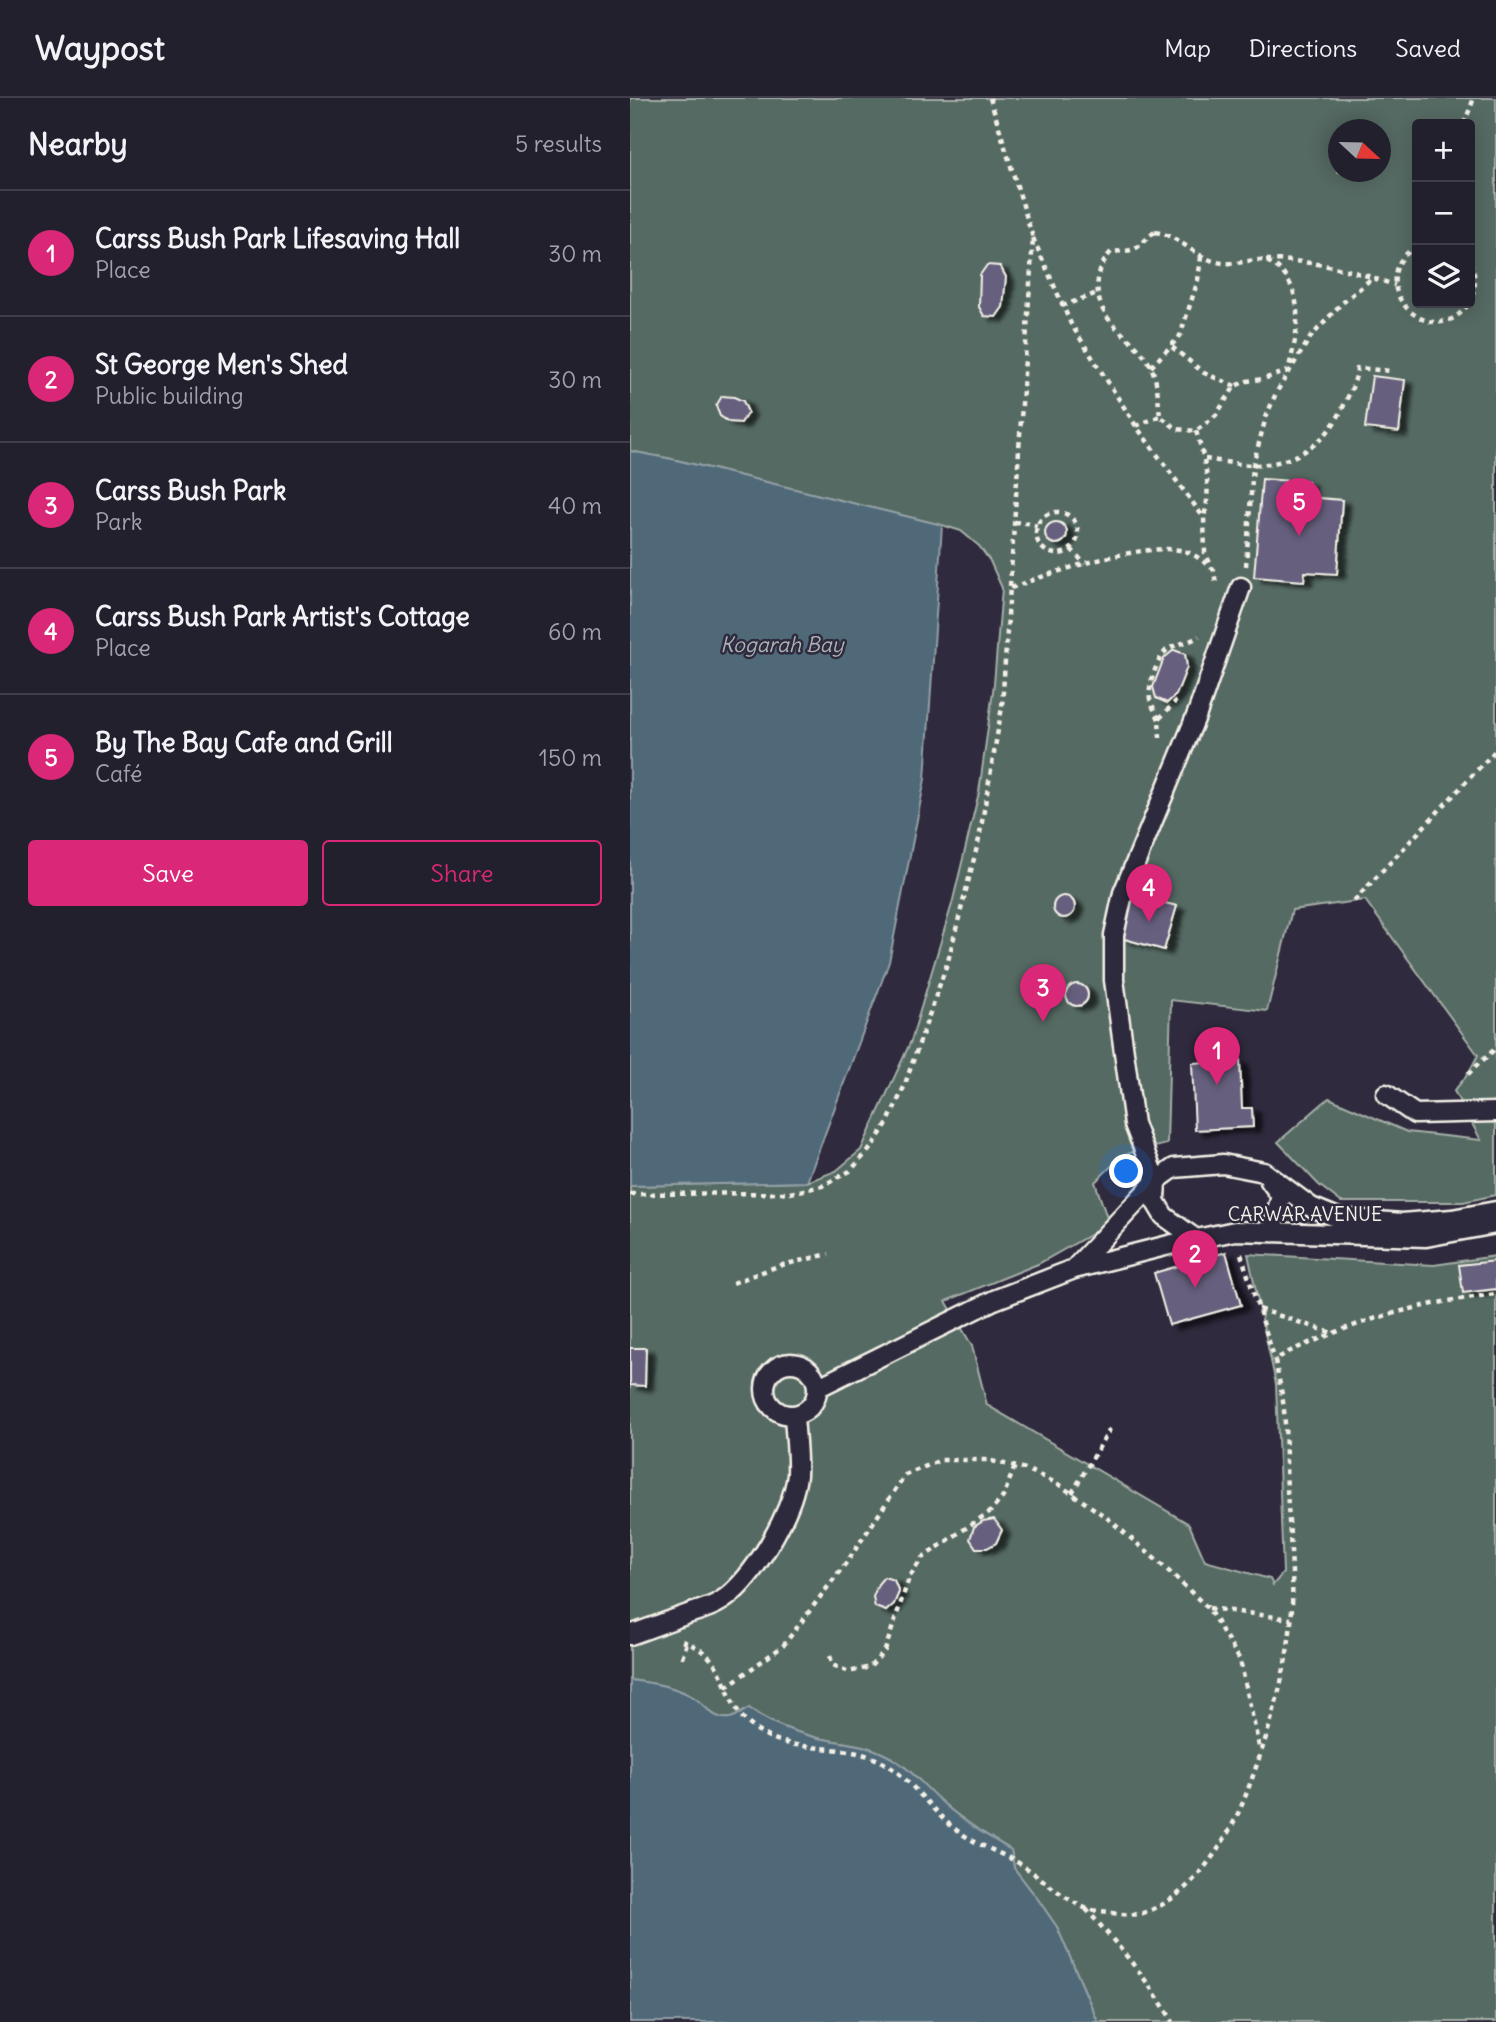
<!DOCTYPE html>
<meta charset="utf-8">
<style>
body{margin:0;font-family:Delius,sans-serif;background:#2f2d3a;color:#f1f3f6}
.controls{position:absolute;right:21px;top:21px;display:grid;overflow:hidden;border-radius:7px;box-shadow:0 4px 18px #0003}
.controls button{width:63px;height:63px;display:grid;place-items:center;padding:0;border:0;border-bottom:2px solid #403e4a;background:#23202e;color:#f1f3f6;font:35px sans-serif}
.compass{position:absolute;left:698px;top:21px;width:63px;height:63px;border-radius:50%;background:#23202e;box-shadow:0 4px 18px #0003;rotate:112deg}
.you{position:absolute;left:497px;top:1074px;width:24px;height:24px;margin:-18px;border:5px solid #fff;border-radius:50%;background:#1a73e8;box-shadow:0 0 0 10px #1a73e833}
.badge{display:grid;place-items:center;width:46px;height:46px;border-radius:50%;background:#db2777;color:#fff;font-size:23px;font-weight:700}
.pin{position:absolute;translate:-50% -58px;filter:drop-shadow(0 2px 4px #0008)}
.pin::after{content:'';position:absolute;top:37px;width:24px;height:21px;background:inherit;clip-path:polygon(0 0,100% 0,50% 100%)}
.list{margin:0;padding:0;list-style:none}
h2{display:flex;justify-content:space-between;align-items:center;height:91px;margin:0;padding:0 28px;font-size:30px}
h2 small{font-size:23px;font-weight:400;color:#a3a3aa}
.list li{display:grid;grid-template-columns:46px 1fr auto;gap:21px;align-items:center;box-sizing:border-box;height:126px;padding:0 28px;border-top:2px solid #403e4a}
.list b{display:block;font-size:26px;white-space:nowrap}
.list p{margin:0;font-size:23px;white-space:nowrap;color:#a3a3aa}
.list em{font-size:23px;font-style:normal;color:#a3a3aa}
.actions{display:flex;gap:14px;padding:21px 28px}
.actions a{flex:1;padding:16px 0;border:2px solid #db2777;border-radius:7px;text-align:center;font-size:24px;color:#db2777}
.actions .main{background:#db2777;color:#fff}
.icon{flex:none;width:38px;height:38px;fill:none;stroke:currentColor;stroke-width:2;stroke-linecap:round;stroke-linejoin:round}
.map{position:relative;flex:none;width:866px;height:1924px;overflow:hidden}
header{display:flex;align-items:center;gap:42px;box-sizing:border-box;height:98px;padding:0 35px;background:#23202e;border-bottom:2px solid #403e4a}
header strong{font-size:33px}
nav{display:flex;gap:38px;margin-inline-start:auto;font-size:24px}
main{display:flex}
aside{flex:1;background:#23202e}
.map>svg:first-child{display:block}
.green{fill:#556a64;stroke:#a4aea6;stroke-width:2;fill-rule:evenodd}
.water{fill:#506978;stroke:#929fa5;stroke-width:2}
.building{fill:#66617e;stroke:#f4f1e8;stroke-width:2;filter:url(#shadow)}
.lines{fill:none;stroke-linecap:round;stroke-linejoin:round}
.lane-casing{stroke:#f4f1e8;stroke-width:23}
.path{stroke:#f4f1e8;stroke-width:4.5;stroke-dasharray:5 5;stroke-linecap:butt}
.lane{stroke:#2f2a3d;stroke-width:18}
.labels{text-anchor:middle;stroke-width:5;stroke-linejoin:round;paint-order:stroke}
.street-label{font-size:19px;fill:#f4f1e8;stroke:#2f2a3d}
.water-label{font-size:21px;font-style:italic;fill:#aab4b6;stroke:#2f2a3d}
</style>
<header>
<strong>Waypost</strong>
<nav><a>Map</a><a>Directions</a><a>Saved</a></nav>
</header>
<main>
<aside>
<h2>Nearby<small>5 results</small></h2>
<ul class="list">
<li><span class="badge">1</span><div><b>Carss Bush Park Lifesaving Hall</b><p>Place</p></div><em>30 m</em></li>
<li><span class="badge">2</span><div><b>St George Men's Shed</b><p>Public building</p></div><em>30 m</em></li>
<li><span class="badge">3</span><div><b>Carss Bush Park</b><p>Park</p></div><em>40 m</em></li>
<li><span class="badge">4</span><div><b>Carss Bush Park Artist's Cottage</b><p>Place</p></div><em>60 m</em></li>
<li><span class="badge">5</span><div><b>By The Bay Cafe and Grill</b><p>Café</p></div><em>150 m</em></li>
</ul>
<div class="actions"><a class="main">Save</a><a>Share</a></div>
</aside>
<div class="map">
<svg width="866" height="1924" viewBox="0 0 866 1924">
<defs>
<filter id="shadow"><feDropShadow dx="8" dy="4.5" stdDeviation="2" flood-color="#0009"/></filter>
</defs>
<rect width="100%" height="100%" fill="#2f2a3d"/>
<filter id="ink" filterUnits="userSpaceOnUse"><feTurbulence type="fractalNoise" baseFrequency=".0143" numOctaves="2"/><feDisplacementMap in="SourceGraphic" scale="14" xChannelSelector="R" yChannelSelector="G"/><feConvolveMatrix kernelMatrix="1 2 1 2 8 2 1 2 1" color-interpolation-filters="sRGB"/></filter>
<g filter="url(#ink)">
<!-- green -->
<path class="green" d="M 0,0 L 866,0 L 866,1097 L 833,1104 L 711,1104 L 689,1087 L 648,1044 L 699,1000 L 777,1034 L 851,1042 L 824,993 L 838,976 L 848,957 L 735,802 L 662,812 L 637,913 L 541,902 L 537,1046 L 493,1057 L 465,1084 L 479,1126 L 408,1166 L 316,1203 L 342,1248 L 357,1307 L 559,1426 L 575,1463 L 640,1481 L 643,1487 L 653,1475 L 646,1286 L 618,1156 L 804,1167 L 866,1158 L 866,1924 L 468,1924 L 427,1829 L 407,1800 L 384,1770 L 381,1752 C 358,1738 334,1724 314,1706 C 295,1690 279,1668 256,1657 C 234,1645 212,1645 188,1640 C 164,1634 139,1626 119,1610 C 114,1613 106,1619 100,1620 C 83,1623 75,1606 63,1599 C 44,1588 22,1585 0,1582 L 0,1088 L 177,1084 L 206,1073 L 231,1052 L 281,943 L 322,806 L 349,694 L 364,586 L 372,490 L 360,463 L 349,448 L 331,433 L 312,427 L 42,361 L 0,353 ZM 787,26 L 840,26 L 840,205 L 787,205 ZM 708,32 L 750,32 L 750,74 L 708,74 Z"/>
<!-- water -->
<path class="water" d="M 0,353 L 42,361 L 312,427 L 295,681 L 259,864 L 177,1084 L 0,1088 Z
M 0,1582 C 22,1585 44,1588 63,1599 C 75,1606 83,1623 100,1620 C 106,1619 114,1613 119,1610 C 139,1626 164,1634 188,1640 C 212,1645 234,1645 256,1657 C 279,1668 295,1690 314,1706 C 334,1724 358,1738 381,1752 L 384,1770 L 407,1800 L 427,1829 L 468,1924 L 0,1924 Z"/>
<!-- building -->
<path class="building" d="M 357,167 L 370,168 L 376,179 L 373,209 L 366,219 L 354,218 L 349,209 L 350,177 Z
M 742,278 L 775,282 L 769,334 L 735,330 Z
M 92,298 L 104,299 L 113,303 L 118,314 L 111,325 L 99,324 L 90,318 L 86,308 Z
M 632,381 L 678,384 L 677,399 L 712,402 L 707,476 L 675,474 L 674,483 L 624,479 Z
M415 435a11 11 0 1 1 22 0a11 11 0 1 1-22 0Z
M 544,552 L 555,556 L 557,569 L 546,597 L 537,605 L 526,600 L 523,589 L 534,560 Z
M 504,797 L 547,808 L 534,852 L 491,840 Z
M423 809a11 11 0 1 1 22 0a11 11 0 1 1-22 0Z
M436 897a11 11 0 1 1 22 0a11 11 0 1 1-22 0Z
M 610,962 L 612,1010 L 622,1010 L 623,1029 L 565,1032 L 562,965 Z
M 596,1154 L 611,1207 L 539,1227 L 524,1175 Z
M 866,1163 L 866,1191 L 833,1195 L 829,1167 Z
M 0,1250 L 16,1250 L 15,1288 L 0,1287 Z
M 364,1421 L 372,1432 L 366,1445 L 357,1450 L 346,1450 L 340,1441 L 344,1429 L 353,1423 Z
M 254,1479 L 264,1482 L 269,1494 L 264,1506 L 256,1513 L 245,1509 L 243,1499 L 248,1486 Z"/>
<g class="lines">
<defs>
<path id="lane" d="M 756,996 L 785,1016 L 866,1014
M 640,1083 L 651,1098 L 641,1134
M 566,1141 L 534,1118 L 525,1103 L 526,1083 L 504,1026 L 484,882 L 484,837 L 493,795 L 567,616 L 611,489
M 444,1171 L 526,1083 L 544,1070 L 593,1066 L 634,1074 L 681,1109 L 708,1120 L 772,1125 L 822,1121 L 866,1113
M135 1291a26 26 0 1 1 52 0a26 26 0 1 1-52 0Z
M 187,1290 L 364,1202 L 444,1171 L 543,1146 L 605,1133 L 796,1139 L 866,1126
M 0,1537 C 20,1530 41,1522 61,1515 C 71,1512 82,1509 91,1503 C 122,1484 163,1414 167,1377 C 168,1357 165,1337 164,1317"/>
</defs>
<!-- lane casing -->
<use href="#lane" class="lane-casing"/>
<!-- path -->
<path class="path" d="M 834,26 L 844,0
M 525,134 C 550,138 563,158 587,164 C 604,168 615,162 630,162 C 639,163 647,168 653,175 C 676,203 666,241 658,273 L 633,281 L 617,283 L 605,288 L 586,317 L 566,333 L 547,331 L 530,318 C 528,302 528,283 521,269 C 511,249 494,239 481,224 C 463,203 463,174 481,154 C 488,153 499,154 506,150 C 513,146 517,139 525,134 Z
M 403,140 L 441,226 L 506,328 L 574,420 L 575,455 L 584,473 L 586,486
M 787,148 C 727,183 803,260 839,205
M 636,162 C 673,162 706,168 741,179
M 840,164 C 846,177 847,190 840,203
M 432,208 L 467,195
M 542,249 L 574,275 L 605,288
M 521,269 L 550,238 L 568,182 L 571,159
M 506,328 L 530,318
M 566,333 C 575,362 582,390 574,419
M 575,361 C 591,363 608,367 624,367 C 666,366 698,344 714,307 C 720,294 726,284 727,270 L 761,273
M406 435a21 21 0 1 1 42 0a21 21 0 1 1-42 0Z
M 384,424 L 397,425 L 407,428
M 441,451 L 455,466
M 616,468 L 623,367 L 636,319 L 646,295 L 680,240 L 710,207 L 742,180 L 765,187
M 381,490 C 420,475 515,443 554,453 C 564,455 574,464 581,470
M 529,621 C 526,615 522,608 520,601 C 517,589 528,558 538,551 C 547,545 560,545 569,538
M 530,640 L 529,621 L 546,603
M 724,803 L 866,652
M 838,976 L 866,950
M 0,1096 L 160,1095 L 192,1088 L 220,1073 L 241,1050 L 258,1024 L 274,989 L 318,863 L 349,741 L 372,609 L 403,140 L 360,0
M 611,1156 L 645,1262
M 103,1185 L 148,1168 L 199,1156
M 629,1211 L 702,1235
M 442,1395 L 480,1331
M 579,1510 L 661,1521
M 52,1543 C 104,1560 87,1603 124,1630 C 162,1659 212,1642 252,1664 C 279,1678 300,1712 325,1731 C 344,1746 367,1753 387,1764 C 409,1777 432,1800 455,1810 C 462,1813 471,1813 478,1814 C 488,1816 503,1818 513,1815 C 562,1800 600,1740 617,1694 C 637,1640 655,1583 661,1525 C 665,1480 659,1435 657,1390 C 655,1359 657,1327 652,1297 C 650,1285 647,1274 645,1262 C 660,1252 677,1246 694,1239 C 749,1216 807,1203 866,1196
M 200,1558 L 203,1567 L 219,1574 L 240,1569 L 255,1552 L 279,1480 L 292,1460 L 361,1413 L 373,1399 L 385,1368
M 52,1560 L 57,1545
M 96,1589 L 153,1548 L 219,1461 L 275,1377 L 311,1362 L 357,1362 L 396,1371 L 428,1386 L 476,1419 L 531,1466 L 578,1510 L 610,1562 L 630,1653
M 456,1811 C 488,1847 519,1883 543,1924"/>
<!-- lane -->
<use href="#lane" class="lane"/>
</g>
</g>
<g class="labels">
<!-- street labels -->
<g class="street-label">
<text x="675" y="1123">CARWAR AVENUE</text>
</g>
<!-- water labels -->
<g class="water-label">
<text x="152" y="554">Kogarah Bay</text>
</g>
</g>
</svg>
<div class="controls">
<button>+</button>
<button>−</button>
<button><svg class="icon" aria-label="layers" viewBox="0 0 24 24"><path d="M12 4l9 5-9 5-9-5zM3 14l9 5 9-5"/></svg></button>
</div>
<svg class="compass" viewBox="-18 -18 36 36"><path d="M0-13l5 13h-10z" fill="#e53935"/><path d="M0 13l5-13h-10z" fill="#a3a3aa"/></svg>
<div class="you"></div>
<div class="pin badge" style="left:587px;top:987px">1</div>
<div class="pin badge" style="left:565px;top:1190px">2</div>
<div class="pin badge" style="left:413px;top:924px">3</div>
<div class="pin badge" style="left:519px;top:824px">4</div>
<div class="pin badge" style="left:669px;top:438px">5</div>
</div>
</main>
